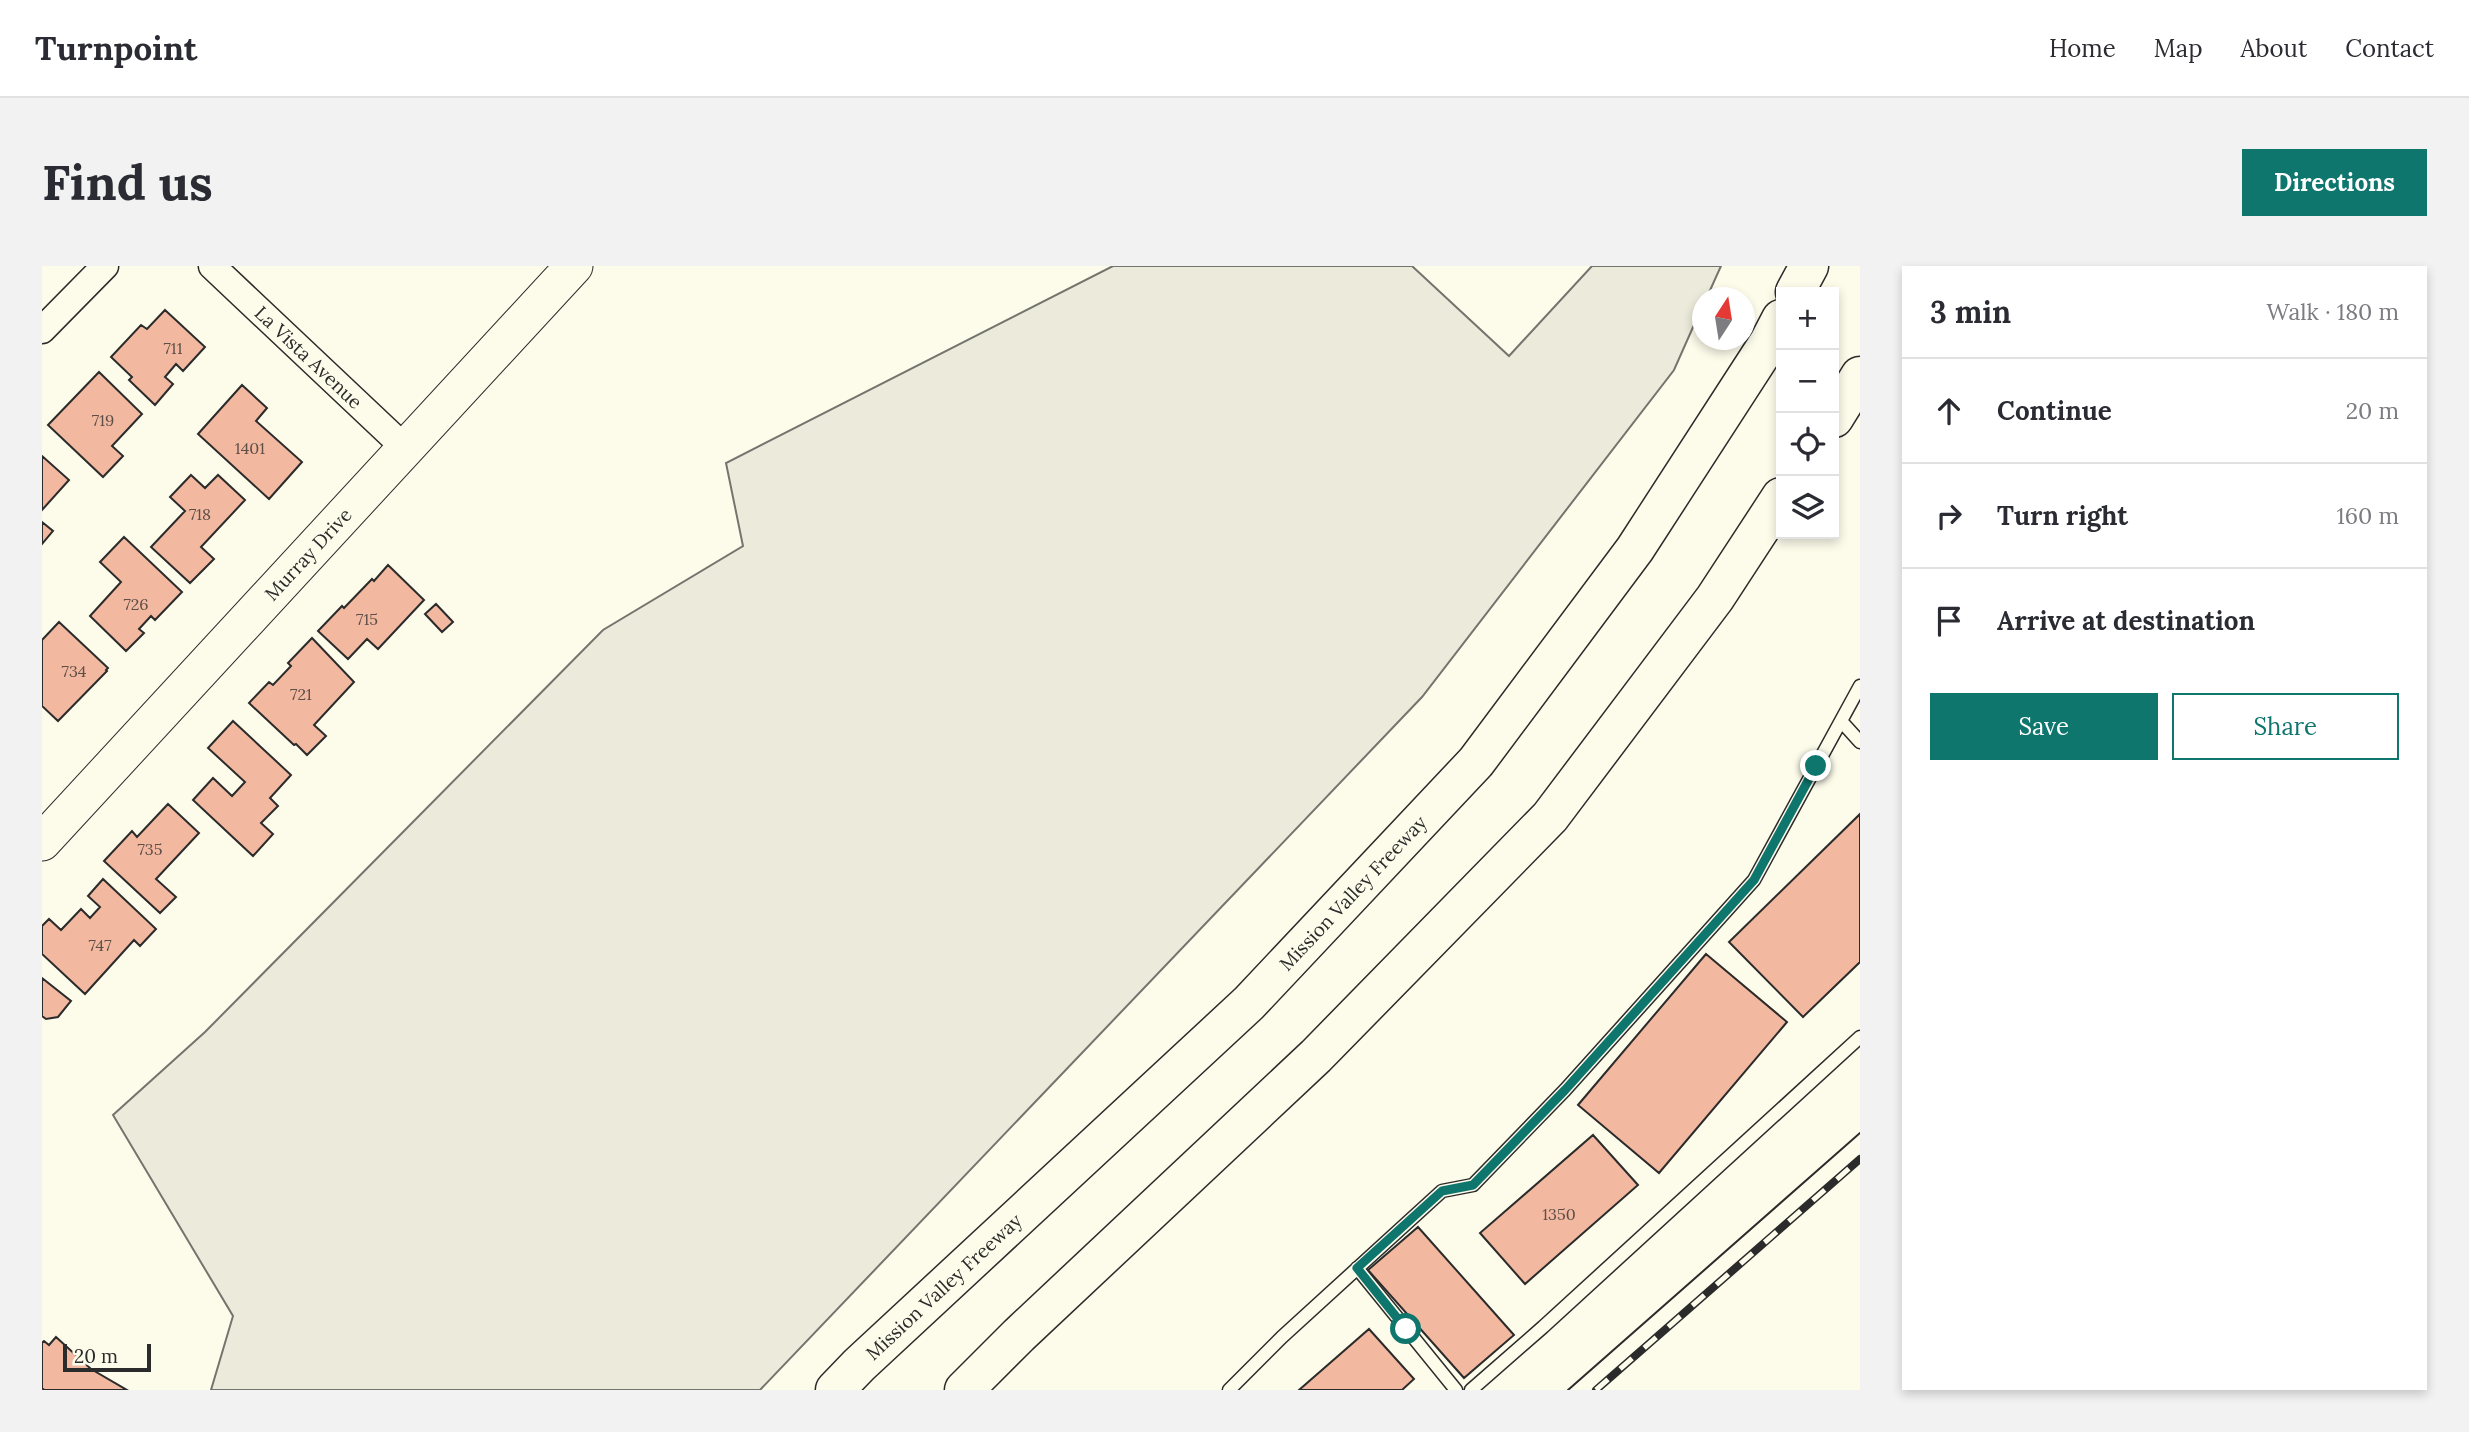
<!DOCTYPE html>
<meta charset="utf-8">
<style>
body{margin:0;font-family:Lora,serif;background:#f2f2f3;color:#2b2b33}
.controls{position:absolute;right:21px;top:21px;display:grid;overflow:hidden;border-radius:0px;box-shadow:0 4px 10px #0003}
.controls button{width:63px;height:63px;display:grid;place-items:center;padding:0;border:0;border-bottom:2px solid #e1e1e2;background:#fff;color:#2b2b33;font:35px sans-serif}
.compass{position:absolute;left:1650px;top:21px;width:63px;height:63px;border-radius:50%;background:#fff;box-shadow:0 4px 10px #0003;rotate:12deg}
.scale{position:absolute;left:21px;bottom:18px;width:88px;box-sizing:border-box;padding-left:7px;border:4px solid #2b2b2b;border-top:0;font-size:19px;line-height:24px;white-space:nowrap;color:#2b2b2b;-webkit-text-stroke:5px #fdfbea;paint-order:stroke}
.stop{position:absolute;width:21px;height:21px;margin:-16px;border:5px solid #0f766e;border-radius:50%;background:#fff}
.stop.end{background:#0f766e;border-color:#fff;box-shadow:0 2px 7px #0008}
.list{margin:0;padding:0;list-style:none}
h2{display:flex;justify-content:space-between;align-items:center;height:91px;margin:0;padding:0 28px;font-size:30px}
h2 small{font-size:23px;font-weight:400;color:#7c7c81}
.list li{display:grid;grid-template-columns:46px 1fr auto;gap:21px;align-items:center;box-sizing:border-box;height:105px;padding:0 28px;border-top:2px solid #e1e1e2}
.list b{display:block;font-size:26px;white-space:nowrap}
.list em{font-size:23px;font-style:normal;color:#7c7c81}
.actions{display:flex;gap:14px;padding:21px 28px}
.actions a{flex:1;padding:16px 0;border:2px solid #0f766e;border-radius:0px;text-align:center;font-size:24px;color:#0f766e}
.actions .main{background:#0f766e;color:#fff}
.icon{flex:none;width:38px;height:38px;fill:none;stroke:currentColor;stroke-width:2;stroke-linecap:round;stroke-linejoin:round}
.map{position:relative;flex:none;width:1818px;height:1124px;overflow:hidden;border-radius:0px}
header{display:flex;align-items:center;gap:42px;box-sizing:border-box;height:98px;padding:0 35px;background:#fff;border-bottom:2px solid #e1e1e2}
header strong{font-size:33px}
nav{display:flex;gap:38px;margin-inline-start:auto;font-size:24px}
.intro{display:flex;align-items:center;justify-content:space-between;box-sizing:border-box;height:168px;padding:0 42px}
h1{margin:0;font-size:49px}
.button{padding:18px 32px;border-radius:0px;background:#0f766e;color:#fff;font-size:24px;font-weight:700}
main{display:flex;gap:42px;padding:0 42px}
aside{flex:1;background:#fff;border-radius:0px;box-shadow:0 4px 10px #0003}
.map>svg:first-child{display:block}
.green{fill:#ecebdb;stroke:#74746e;stroke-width:2}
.building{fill:#f2b8a0;stroke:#2b2b2b;stroke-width:2}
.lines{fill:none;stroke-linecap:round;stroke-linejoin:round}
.lane-casing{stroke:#2b2b2b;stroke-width:15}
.street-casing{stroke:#2b2b2b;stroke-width:29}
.secondary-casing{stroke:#2b2b2b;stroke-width:39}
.highway-casing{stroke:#2b2b2b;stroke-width:41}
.lane{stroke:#fdfbea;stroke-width:12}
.street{stroke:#fdfbea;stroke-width:26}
.secondary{stroke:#fdfbea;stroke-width:37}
.highway{stroke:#fdfbea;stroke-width:38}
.tram{stroke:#2b2b2b;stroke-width:2}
.rail-casing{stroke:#2b2b2b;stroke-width:8}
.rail{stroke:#fdfbea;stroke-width:5;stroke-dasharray:16;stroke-linecap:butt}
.route{stroke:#0f766e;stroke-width:9}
.labels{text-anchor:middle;stroke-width:5;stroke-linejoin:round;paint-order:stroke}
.number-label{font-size:16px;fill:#5d4e48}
.street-label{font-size:19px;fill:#2b2b2b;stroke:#fdfbea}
</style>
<header>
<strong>Turnpoint</strong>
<nav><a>Home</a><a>Map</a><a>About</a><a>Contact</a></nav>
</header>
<div class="intro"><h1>Find us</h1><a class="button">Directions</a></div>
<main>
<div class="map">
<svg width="1818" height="1124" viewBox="0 0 1818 1124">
<rect width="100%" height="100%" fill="#fdfbea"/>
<!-- green -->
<path class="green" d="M 1071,0 L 1370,0 L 1467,90 L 1550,0 L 1679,0 L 1665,31 L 1660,32 L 1660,41 L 1632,104 L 1380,431 L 718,1124 L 169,1124 L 191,1050 L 71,849 L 163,766 L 561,364 L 701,280 L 684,197 Z"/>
<!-- building -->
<path class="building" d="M 123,44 L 163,81 L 141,105 L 134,98 L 123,111 L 131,118 L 113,139 L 87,114 L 90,111 L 69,91 L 99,59 L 105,63 Z
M 57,106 L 100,148 L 70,180 L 81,190 L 61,211 L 6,159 Z
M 200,119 L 225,142 L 214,155 L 260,196 L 227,233 L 156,168 Z
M 0,190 L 27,214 L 0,244 Z
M 149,209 L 163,222 L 176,209 L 203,234 L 159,281 L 172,293 L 148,317 L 109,281 L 143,245 L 128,231 Z
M 0,256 L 11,265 L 0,278 Z
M 82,271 L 140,326 L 113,354 L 109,350 L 97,363 L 102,367 L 84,385 L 48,350 L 79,316 L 58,296 Z
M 346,299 L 382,334 L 336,383 L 325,373 L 306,393 L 276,365 L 300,340 L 302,342 L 330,313 L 332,315 Z
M 394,338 L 411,356 L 400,366 L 383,348 Z
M 17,356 L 66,402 L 64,404 L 65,405 L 16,455 L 0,440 L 0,374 Z
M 270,372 L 312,416 L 272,459 L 284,470 L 265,489 L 254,478 L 252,479 L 207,437 L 227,416 L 231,419 L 249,400 L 246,397 Z
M 191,455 L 249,509 L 228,532 L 236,540 L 219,557 L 231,568 L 211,590 L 151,534 L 171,512 L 190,530 L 203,516 L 166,482 Z
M 126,538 L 157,567 L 114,613 L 134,631 L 118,647 L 62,595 L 90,565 L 95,571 Z
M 1818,548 L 1818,696 L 1761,751 L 1687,676 Z
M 61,613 L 114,663 L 98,680 L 92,674 L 43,728 L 0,688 L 0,660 L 7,653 L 19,664 L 39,643 L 48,652 L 58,641 L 46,630 Z
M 1664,688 L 1745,756 L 1617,907 L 1536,839 Z
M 0,712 L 29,735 L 16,751 L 4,753 L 0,750 Z
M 1551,869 L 1596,919 L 1483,1018 L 1438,967 Z
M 1376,961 L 1472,1069 L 1422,1112 L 1326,1004 Z
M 1327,1063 L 1372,1113 L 1360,1124 L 1257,1124 Z
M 14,1071 L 49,1103 L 85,1124 L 2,1124 L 0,1122 L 0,1077 L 2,1075 L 7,1079 Z"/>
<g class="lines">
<defs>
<path id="lane" d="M 1799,455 L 1818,476
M 1315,1002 L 1414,1124
M 1187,1124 L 1240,1071 L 1400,925 L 1431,919 L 1523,824 L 1712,614 L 1818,420
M 1429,1124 L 1501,1061 L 1818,771"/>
<g id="street">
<path id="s1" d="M 170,0 L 364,183"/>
<path d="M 0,64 L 63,0"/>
</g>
<g id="secondary">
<path id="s2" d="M 0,576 L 532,0"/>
</g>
<g id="highway">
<path d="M 1753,26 L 1767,0"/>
<path d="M 1792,152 L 1818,110"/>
<path id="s3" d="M 793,1124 L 817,1099 L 1207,737 L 1434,496 L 1593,283 L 1727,76 L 1739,53"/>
<path d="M 922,1124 L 977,1069 L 1274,790 L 1508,551 L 1673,332 L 1739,231"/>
</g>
</defs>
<!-- lane casing -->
<use href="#lane" class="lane-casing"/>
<!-- street casing -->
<use href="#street" class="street-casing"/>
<!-- secondary casing -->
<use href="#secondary" class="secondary-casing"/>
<!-- highway casing -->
<use href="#highway" class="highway-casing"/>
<!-- lane -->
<use href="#lane" class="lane"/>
<!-- street -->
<use href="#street" class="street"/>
<!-- secondary -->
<use href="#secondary" class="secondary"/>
<!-- highway -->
<use href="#highway" class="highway"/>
<!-- tram -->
<path class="tram" d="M 1526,1124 L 1818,867"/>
<defs>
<path id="rail" d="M 1554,1124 L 1818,893"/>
</defs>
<!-- rail casing -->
<use href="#rail" class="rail-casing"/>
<!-- rail -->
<use href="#rail" class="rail"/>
</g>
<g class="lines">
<!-- route -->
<path class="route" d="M 1364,1063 L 1315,1002 L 1400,925 L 1431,919 L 1523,824 L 1712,614 L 1774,500"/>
</g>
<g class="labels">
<!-- number labels -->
<g class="number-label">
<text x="131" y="88">711</text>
<text x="61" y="160">719</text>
<text x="208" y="188">1401</text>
<text x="158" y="254">718</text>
<text x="94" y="344">726</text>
<text x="325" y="359">715</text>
<text x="32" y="411">734</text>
<text x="259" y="434">721</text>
<text x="108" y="589">735</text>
<text x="58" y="685">747</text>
<text x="1517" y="954">1350</text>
</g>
<!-- street labels -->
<g class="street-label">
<text dy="7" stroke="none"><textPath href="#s1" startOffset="133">La Vista Avenue</textPath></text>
<text dy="7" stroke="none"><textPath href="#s2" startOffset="392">Murray Drive</textPath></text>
<text dy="7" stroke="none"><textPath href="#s3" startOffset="718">Mission Valley Freeway</textPath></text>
<text dy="7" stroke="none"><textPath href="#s3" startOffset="150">Mission Valley Freeway</textPath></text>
</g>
</g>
</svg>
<div class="controls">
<button>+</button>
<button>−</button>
<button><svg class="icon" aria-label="locate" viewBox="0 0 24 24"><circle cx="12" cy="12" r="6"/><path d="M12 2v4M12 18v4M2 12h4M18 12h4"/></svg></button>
<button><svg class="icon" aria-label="layers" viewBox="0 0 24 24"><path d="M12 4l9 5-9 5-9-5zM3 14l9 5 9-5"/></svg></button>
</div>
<svg class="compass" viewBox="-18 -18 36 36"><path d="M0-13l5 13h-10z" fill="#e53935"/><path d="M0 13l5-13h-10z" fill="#7c7c81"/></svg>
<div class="scale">20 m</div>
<div class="stop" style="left:1364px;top:1063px"></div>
<div class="stop end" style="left:1774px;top:500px"></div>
</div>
<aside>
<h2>3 min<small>Walk · 180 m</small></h2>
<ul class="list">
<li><svg class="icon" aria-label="ahead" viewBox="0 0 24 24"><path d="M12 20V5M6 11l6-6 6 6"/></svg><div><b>Continue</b></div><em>20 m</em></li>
<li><svg class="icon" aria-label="right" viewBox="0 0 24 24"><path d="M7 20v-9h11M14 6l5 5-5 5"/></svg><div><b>Turn right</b></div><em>160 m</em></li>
<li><svg class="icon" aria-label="arrive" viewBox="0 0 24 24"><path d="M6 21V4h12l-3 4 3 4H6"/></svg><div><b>Arrive at destination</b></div></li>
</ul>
<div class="actions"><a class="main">Save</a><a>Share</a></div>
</aside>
</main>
